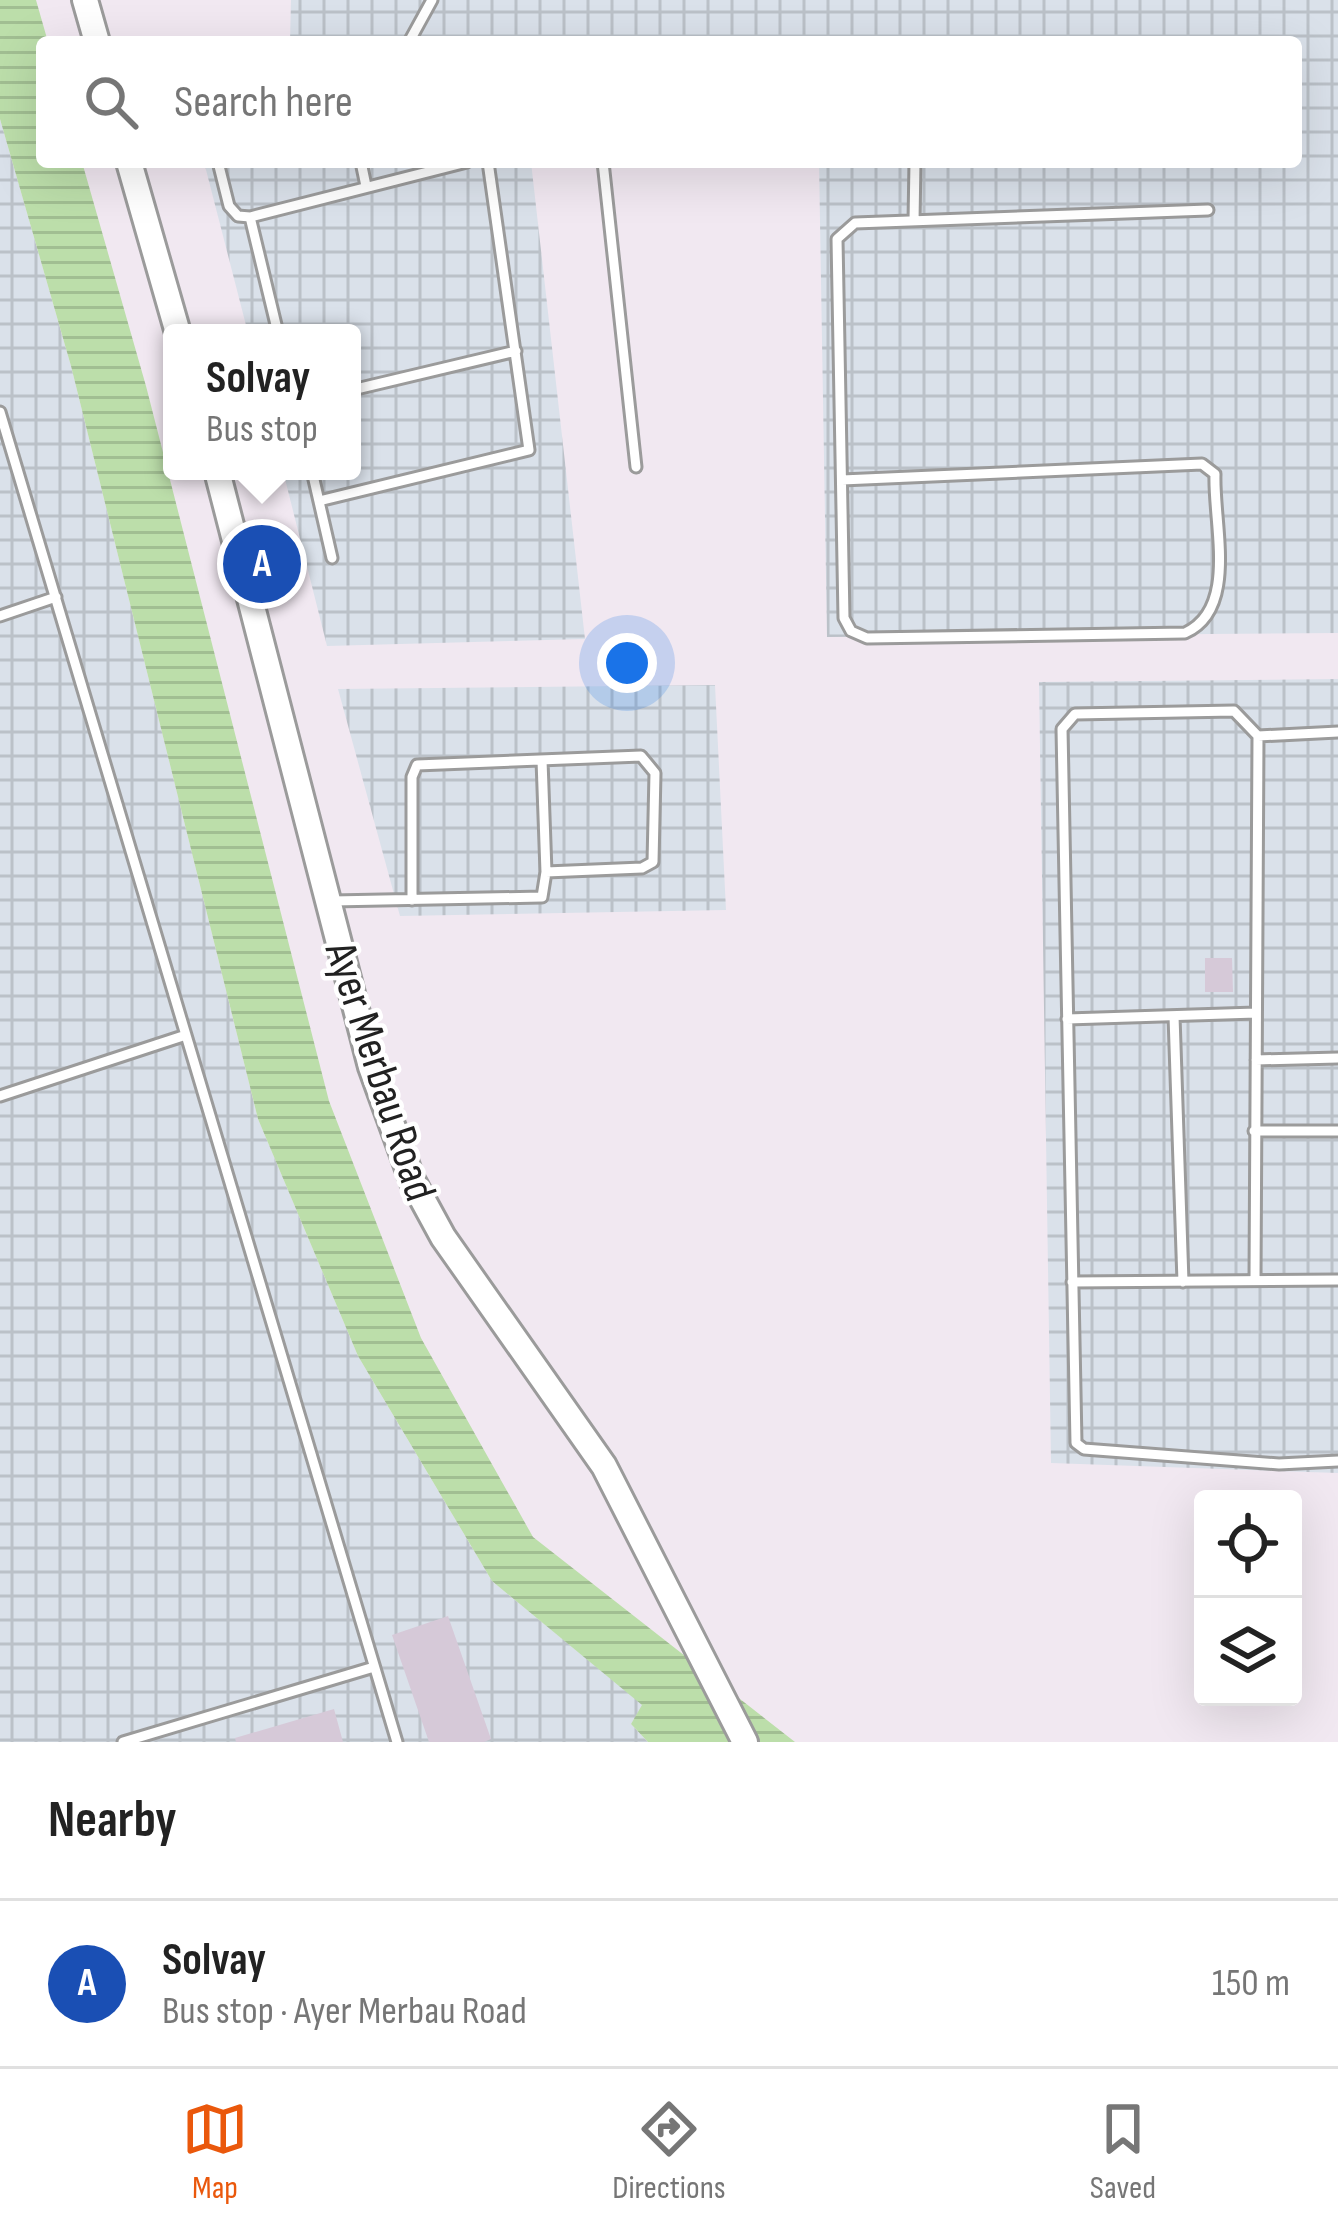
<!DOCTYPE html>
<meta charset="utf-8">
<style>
body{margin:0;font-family:"Sofia Sans Condensed",sans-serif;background:#f2f2f2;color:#222}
.controls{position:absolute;right:36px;bottom:36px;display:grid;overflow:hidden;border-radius:12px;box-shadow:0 12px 48px #0002}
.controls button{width:108px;height:108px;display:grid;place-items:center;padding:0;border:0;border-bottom:3px solid #e0e0e0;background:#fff;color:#222;font:60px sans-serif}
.you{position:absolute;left:627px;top:663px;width:42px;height:42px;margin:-30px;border:9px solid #fff;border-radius:50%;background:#1a73e8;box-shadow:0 0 0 18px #1a73e833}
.badge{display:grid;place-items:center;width:78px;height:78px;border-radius:50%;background:#ea580c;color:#fff;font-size:39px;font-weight:700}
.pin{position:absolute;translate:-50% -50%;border:6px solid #fff;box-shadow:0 3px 12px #0006}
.popup{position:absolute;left:163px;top:324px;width:198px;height:156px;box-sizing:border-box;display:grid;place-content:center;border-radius:12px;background:#fff;filter:drop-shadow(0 3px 9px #0005);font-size:39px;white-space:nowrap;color:#767676}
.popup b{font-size:45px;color:#222}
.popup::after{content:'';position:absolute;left:50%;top:100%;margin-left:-24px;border:24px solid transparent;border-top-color:#fff}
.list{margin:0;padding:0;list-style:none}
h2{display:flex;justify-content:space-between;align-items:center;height:156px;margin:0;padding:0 48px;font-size:51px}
h2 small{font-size:39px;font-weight:400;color:#767676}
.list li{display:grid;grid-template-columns:78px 1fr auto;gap:36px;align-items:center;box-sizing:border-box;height:168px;padding:0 48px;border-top:3px solid #e0e0e0}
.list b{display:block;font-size:45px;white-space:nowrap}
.list p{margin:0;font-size:39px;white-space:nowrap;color:#767676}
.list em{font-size:39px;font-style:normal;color:#767676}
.icon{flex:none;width:66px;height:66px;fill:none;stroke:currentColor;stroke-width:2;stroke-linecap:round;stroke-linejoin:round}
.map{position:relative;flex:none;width:1338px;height:1742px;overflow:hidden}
.search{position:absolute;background:#fff;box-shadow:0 12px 48px #0002;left:36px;right:36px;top:36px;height:132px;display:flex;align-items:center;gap:30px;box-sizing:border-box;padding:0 42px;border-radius:12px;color:#767676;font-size:45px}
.sheet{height:324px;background:#fff}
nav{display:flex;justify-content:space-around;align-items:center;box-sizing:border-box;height:168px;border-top:3px solid #e0e0e0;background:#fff;font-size:33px;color:#767676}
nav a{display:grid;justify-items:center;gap:6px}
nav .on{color:#ea580c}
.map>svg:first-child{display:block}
.industrial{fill:url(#industrial-grid)}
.water{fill:url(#water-rules)}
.building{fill:#d6c9d8}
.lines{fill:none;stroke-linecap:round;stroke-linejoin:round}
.service-casing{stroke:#9b9b9b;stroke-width:15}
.tertiary-casing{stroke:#9b9b9b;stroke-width:30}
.service{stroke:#fff;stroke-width:9}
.tertiary{stroke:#fff;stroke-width:24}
.labels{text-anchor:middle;stroke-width:9;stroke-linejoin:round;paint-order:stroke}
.street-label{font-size:45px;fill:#212121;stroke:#fff}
</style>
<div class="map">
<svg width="1338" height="1742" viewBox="0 0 1338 1742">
<defs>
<pattern id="industrial-grid" width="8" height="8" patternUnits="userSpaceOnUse" patternTransform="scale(3)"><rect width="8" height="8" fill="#dae1ea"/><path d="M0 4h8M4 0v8" fill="none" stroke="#bbc1c8"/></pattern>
<pattern id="water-rules" width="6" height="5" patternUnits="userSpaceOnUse" patternTransform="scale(3)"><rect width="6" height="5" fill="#bcdeaa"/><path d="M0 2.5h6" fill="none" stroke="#a1be92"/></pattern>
</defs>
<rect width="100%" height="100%" fill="#f1e8f1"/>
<!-- industrial -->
<path class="industrial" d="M 291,0 L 1338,0 L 1338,633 L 827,637 L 819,162 L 1296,162 L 1296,42 L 290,42 Z
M 0,119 L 71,366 L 258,1119 L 358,1356 L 492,1581 L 643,1705 L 631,1724 L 648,1742 L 0,1742 Z
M 204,162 L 531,162 L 585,639 L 327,646 L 283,471 L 352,471 L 352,333 L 248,333 Z
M 1338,679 L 1338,1473 L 1051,1463 L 1039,682 Z
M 715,685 L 726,910 L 400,916 L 338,689 Z"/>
<!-- water -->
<path class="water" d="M 0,0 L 36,0 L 48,42 L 42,42 L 42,162 L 82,162 L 146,386 L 329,1101 L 421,1338 L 533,1537 L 795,1742 L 648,1742 L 631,1724 L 642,1705 L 492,1581 L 358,1356 L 258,1119 L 71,366 L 0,119 Z"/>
<!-- building -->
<path class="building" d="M 1205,958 L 1232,958 L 1233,992 L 1205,992 Z
M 448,1616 L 491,1739 L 484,1742 L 429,1742 L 392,1635 Z
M 334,1709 L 343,1742 L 236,1742 L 235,1738 Z"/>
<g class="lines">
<defs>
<path id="service" d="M 409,42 L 432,0
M 218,162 L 229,206 L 238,216 L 250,217 L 467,162
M 361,162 L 366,186
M 603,162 L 636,467
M 250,217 L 278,333
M 914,221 L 915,162
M 352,390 L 516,351
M 0,412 L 397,1742
M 312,471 L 332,558
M 842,480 L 1202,464 L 1215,474 C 1213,523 1239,609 1185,633 L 867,638 L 851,631 L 844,618 L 837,239 L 855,223 L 1208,210
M 319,501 L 529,450 L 488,162
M 0,616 L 56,597
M 1258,736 L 1338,732
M 412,900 L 412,777 L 417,765 L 641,756 L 655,773 L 653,862 L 642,868 L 546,872
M 332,901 L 542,897 L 546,872 L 542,760
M 1174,1016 L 1183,1282
M 1067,1019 L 1256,1013
M 1256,1060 L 1338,1058
M 0,1096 L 186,1035
M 1254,1131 L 1338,1131
M 1255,1280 L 1258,736 L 1234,711 L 1075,714 L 1062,729 L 1076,1443 L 1084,1449 L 1279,1464 L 1338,1461
M 1072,1282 L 1338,1280
M 123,1742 L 374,1667"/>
<path id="tertiary" d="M 85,0 L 97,42
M 129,162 L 178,333
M 217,471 L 371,1067 L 412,1180 L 443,1237 L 604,1466 L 745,1742"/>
</defs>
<!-- service casing -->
<use href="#service" class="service-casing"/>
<!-- tertiary casing -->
<use href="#tertiary" class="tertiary-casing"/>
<!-- service -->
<use href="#service" class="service"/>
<!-- tertiary -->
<use href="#tertiary" class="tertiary"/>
</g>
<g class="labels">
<!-- street labels -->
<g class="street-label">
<text transform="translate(382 1071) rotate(72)" y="16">Ayer Merbau Road</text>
</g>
</g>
</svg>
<div class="controls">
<button><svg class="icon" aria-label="locate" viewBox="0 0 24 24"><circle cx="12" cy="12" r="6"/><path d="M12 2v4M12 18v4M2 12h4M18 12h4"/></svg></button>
<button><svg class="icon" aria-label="layers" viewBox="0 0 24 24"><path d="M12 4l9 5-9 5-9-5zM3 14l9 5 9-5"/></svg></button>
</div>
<div class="you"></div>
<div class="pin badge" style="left:262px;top:564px;background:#1a4fb4">A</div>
<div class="popup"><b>Solvay</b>Bus stop</div>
<div class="search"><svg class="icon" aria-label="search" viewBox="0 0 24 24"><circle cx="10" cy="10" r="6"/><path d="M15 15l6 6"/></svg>Search here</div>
</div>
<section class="sheet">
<h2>Nearby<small></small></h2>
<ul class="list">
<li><span class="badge" style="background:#1a4fb4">A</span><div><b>Solvay</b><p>Bus stop · Ayer Merbau Road</p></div><em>150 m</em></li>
</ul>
</section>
<nav>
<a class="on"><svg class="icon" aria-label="map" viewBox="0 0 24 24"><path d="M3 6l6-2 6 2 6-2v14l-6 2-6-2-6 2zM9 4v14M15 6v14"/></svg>Map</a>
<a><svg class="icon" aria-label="directions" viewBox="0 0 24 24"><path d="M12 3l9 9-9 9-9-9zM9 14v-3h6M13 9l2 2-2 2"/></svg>Directions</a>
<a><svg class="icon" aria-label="saved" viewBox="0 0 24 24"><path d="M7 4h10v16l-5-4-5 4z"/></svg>Saved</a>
</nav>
